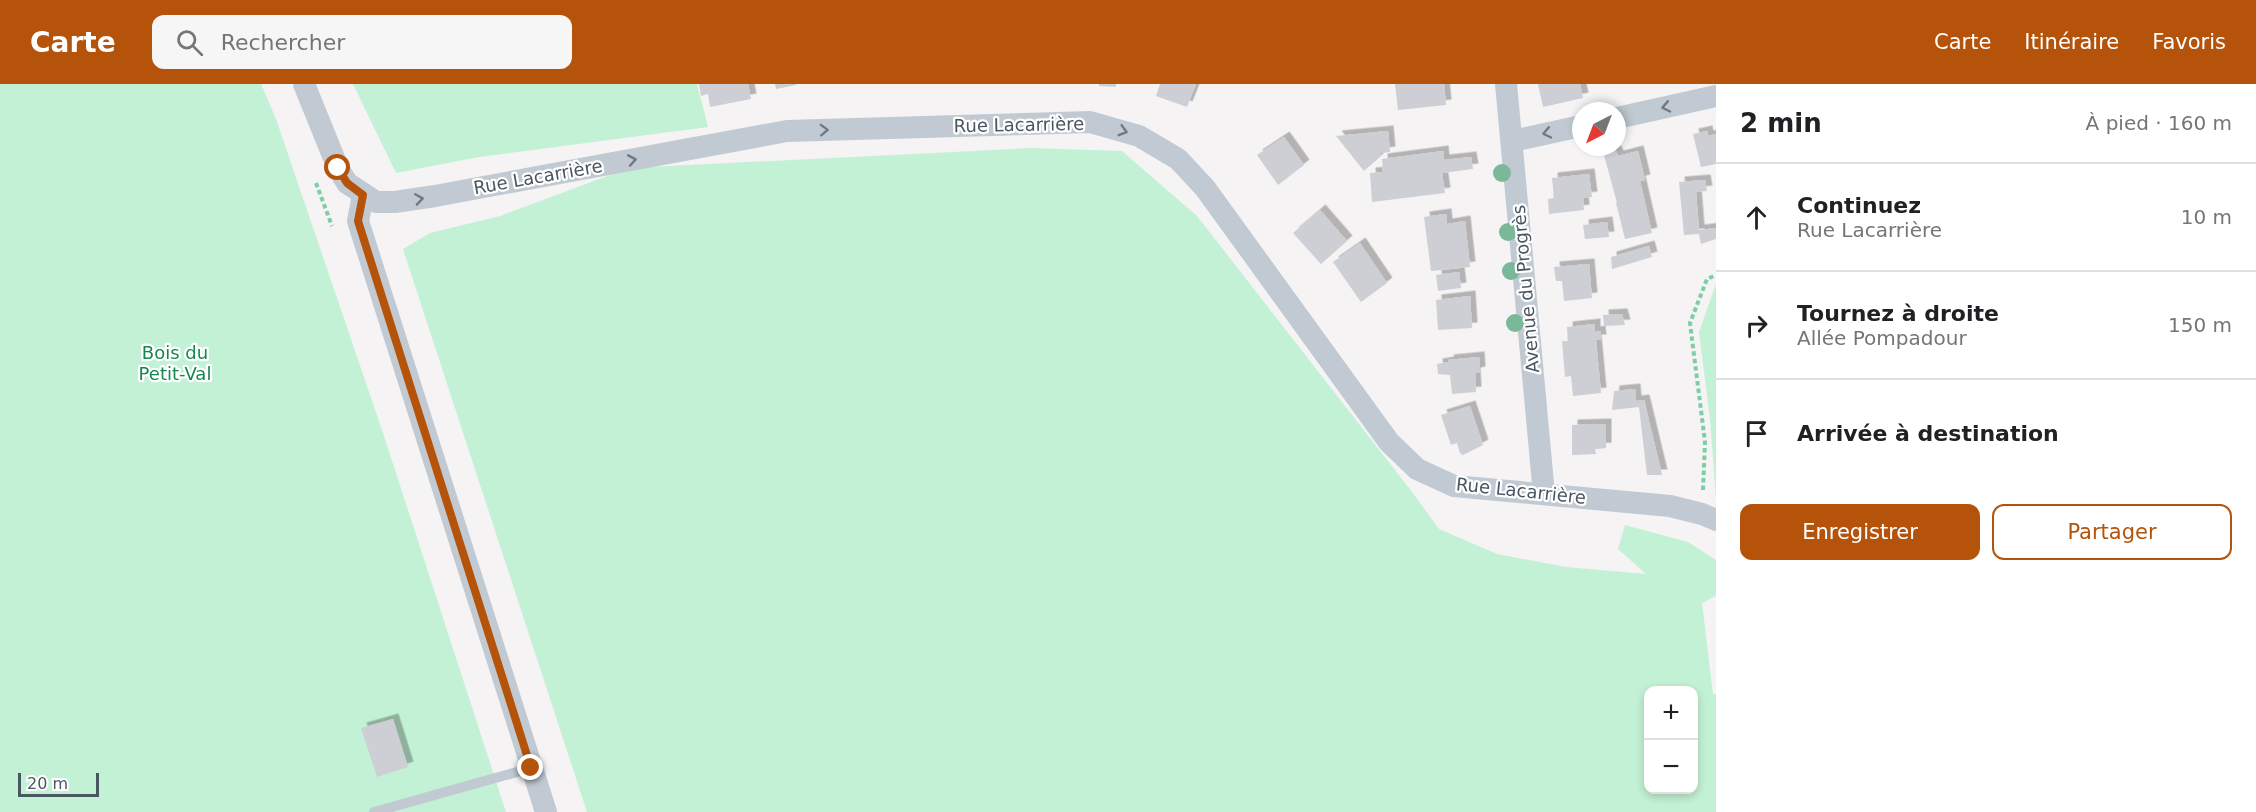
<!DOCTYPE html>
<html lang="fr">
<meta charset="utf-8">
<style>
body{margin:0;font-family:"DejaVu Sans",sans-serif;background:#f6f6f6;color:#202124}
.controls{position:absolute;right:18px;bottom:18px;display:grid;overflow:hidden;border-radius:12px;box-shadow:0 3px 9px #0003}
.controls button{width:54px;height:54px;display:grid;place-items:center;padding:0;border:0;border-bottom:2px solid #e0e0e0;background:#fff;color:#202124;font:30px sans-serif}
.compass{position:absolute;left:1572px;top:18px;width:54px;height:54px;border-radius:50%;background:#fff;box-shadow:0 3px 9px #0003;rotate:222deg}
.scale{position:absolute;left:18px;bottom:15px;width:81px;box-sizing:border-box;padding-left:6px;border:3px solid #4a5661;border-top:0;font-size:16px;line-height:21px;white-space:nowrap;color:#4a5661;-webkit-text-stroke:4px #fff;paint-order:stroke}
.stop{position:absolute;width:18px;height:18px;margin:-14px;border:4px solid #b45309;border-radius:50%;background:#fff}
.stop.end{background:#b45309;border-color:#fff;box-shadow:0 2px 6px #0008}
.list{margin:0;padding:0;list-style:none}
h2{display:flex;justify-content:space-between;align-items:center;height:78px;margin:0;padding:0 24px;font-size:26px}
h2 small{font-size:20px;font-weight:400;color:#757577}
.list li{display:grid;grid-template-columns:39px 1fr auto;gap:18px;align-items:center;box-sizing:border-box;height:108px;padding:0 24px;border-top:2px solid #e0e0e0}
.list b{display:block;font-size:22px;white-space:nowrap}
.list p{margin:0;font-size:20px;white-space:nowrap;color:#757577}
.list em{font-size:20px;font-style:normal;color:#757577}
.actions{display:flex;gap:12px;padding:18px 24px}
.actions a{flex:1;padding:14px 0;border:2px solid #b45309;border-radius:12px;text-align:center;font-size:21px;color:#b45309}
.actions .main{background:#b45309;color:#fff}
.icon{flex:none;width:33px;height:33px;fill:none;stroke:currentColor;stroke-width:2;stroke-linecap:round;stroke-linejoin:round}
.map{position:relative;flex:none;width:1716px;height:728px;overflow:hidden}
header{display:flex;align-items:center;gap:36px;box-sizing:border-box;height:84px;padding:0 30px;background:#b45309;color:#fff}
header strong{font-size:28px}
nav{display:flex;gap:33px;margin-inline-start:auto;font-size:21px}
.search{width:420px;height:54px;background:#f6f6f6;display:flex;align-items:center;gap:15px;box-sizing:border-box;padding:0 21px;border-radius:12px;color:#757577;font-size:22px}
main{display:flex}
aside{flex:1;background:#fff}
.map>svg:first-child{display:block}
.green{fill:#c3f1d5;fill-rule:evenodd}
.building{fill:#cdcfd5;filter:url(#shadow)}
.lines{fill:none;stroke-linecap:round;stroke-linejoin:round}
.path{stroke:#7ad0a6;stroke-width:4;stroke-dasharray:4.5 3;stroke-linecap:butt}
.lane{stroke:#c1cad2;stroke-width:10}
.street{stroke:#c1cad2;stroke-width:22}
.tree{fill:#7bb799}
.oneway{stroke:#6e7983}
.route{stroke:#b45309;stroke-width:8}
.labels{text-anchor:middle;stroke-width:4.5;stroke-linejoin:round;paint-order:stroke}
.street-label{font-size:18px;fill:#4a5661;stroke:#fff}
.park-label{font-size:18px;fill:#17864f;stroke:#fff}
</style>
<header>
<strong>Carte</strong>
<div class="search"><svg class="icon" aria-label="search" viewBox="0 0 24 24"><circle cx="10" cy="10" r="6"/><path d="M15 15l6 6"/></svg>Rechercher</div>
<nav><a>Carte</a><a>Itinéraire</a><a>Favoris</a></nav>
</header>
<main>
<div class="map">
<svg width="1716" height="728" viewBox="0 0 1716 728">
<defs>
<filter id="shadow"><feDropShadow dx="5.5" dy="-5.5" stdDeviation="0" flood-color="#0004"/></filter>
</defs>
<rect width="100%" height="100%" fill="#f5f3f3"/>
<!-- green -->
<path class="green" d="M 0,0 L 261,0 L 276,35 L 383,349 L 506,728 L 0,728 Z
M 353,0 L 697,0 L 708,43 L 479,73 L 396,89 Z
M 1032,64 L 1122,67 L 1197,132 L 1412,408 L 1439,445 L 1497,470 L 1566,483 L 1646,490 L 1618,465 L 1625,441 L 1688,458 L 1716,476 L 1716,512 L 1702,519 L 1713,610 L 1716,610 L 1716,728 L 587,728 L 403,165 L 430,149 L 500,132 L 629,84 ZM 1648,606 L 1694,606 L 1694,706 L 1648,706 Z
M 1716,200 L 1716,415 L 1710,335 L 1699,248 Z"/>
<!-- building -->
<path class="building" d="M 699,0 L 748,0 L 751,15 L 710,23 L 708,10 L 701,12 Z
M 775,0 L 796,0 L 796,1 L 776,5 Z
M 1099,0 L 1116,0 L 1116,3 L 1099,2 Z
M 1160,0 L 1196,0 L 1187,23 L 1156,12 Z
M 1395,0 L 1444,0 L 1446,21 L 1398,26 Z
M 1538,0 L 1580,0 L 1583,14 L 1543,23 Z
M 1388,47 L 1390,68 L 1381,69 L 1381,72 L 1364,87 L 1336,52 Z
M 1707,47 L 1708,52 L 1716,50 L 1716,80 L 1701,83 L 1693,50 Z
M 1284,53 L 1304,81 L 1278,101 L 1257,71 Z
M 1443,67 L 1444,76 L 1471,73 L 1473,85 L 1442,89 L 1445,109 L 1372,118 L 1370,89 L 1383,88 L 1382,75 Z
M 1616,67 L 1618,72 L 1638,67 L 1645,96 L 1640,97 L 1652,149 L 1625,155 L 1616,119 L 1617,119 L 1604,71 Z
M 1589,90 L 1592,113 L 1583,114 L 1584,126 L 1549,130 L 1548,115 L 1554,114 L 1552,94 Z
M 1705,96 L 1707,107 L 1696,108 L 1699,146 L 1716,144 L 1716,155 L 1701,160 L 1699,150 L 1684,151 L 1679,98 Z
M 1320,126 L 1347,157 L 1321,180 L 1293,149 Z
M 1446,130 L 1447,140 L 1465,137 L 1470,183 L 1431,187 L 1424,133 Z
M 1607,138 L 1609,153 L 1585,155 L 1583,141 Z
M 1360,159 L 1387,199 L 1361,218 L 1333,178 Z
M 1649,162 L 1652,173 L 1612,185 L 1611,173 Z
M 1589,180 L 1592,214 L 1564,217 L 1562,197 L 1556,197 L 1554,183 Z
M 1459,188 L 1461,204 L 1438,207 L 1436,191 Z
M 1470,212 L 1472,244 L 1438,246 L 1436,216 Z
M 1622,230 L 1625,241 L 1604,242 L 1603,231 Z
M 1595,240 L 1595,248 L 1600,247 L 1601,256 L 1596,256 L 1601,309 L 1573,312 L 1571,292 L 1565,293 L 1562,257 L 1568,257 L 1567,243 Z
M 1479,273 L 1480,288 L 1475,289 L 1476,308 L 1452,310 L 1450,291 L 1438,290 L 1437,280 L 1449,278 L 1448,276 Z
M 1635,305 L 1636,317 L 1644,316 L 1662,391 L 1647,391 L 1639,323 L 1612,326 L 1614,307 Z
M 1470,322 L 1483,361 L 1463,371 L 1460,369 L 1457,359 L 1451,361 L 1441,331 Z
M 1606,340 L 1606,364 L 1595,365 L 1596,370 L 1572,371 L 1572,341 Z
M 393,635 L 408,683 L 377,693 L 361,644 Z"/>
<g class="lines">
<!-- path -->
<path class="path" d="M 316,99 L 332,142
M 1703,406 L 1705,358 L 1690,239 L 1707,195 L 1716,191"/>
<!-- lane -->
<path class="lane" d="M 374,728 L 531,684"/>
<!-- street -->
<path class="street" d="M 304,0 L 338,84 L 347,99 L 376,118 L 395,118 L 435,112 L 787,47 L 1090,38 L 1139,52 L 1178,75 L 1205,104 L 1389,358 L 1417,385 L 1454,402 L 1670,422 L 1702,430 L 1716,436
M 1506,0 L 1544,410
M 1617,34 L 1716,12
M 1512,57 L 1581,42
M 363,111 L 358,137 L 546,728"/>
</g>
<!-- trees -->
<g class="tree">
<circle cx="1502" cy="89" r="9"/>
<circle cx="1508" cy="148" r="9"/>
<circle cx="1511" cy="187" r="9"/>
<circle cx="1515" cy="239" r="9"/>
</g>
<!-- one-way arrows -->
<defs><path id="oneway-chevron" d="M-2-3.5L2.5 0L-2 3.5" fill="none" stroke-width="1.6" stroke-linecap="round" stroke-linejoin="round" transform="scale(1.5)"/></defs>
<g class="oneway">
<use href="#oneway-chevron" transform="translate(1666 23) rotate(168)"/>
<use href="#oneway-chevron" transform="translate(824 46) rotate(-2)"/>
<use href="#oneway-chevron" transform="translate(1123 47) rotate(16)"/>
<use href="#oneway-chevron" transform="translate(1547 49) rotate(168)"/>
<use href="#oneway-chevron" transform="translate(632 76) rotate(-10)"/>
<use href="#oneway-chevron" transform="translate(419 115) rotate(-9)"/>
</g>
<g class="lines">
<!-- route -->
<path class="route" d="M 338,84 L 347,99 L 363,111 L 358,137 L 531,684"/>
</g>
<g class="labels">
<!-- street labels -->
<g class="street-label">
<text transform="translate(1019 41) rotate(-1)" y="6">Rue Lacarrière</text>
<text transform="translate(538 93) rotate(-10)" y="6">Rue Lacarrière</text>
<text transform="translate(1526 205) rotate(-95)" y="6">Avenue du Progrès</text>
<text transform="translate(1521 407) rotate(6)" y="6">Rue Lacarrière</text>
</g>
<!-- park labels -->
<g class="park-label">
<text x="175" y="275">Bois du<tspan x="175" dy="21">Petit-Val</tspan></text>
</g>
</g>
</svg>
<div class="controls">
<button>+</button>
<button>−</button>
</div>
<svg class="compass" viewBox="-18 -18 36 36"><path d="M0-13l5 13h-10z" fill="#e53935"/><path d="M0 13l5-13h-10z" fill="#757577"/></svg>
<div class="scale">20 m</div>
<div class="stop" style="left:338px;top:84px"></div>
<div class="stop end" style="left:531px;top:684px"></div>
</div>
<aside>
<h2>2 min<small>À pied · 160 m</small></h2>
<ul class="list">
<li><svg class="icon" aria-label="ahead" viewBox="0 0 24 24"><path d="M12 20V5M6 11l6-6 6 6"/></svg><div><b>Continuez</b><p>Rue Lacarrière</p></div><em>10 m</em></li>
<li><svg class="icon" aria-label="right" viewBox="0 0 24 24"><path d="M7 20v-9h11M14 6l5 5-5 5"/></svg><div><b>Tournez à droite</b><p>Allée Pompadour</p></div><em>150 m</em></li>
<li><svg class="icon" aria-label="arrive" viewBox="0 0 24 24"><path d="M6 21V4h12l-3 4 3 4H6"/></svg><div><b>Arrivée à destination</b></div></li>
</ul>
<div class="actions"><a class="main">Enregistrer</a><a>Partager</a></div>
</aside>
</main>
